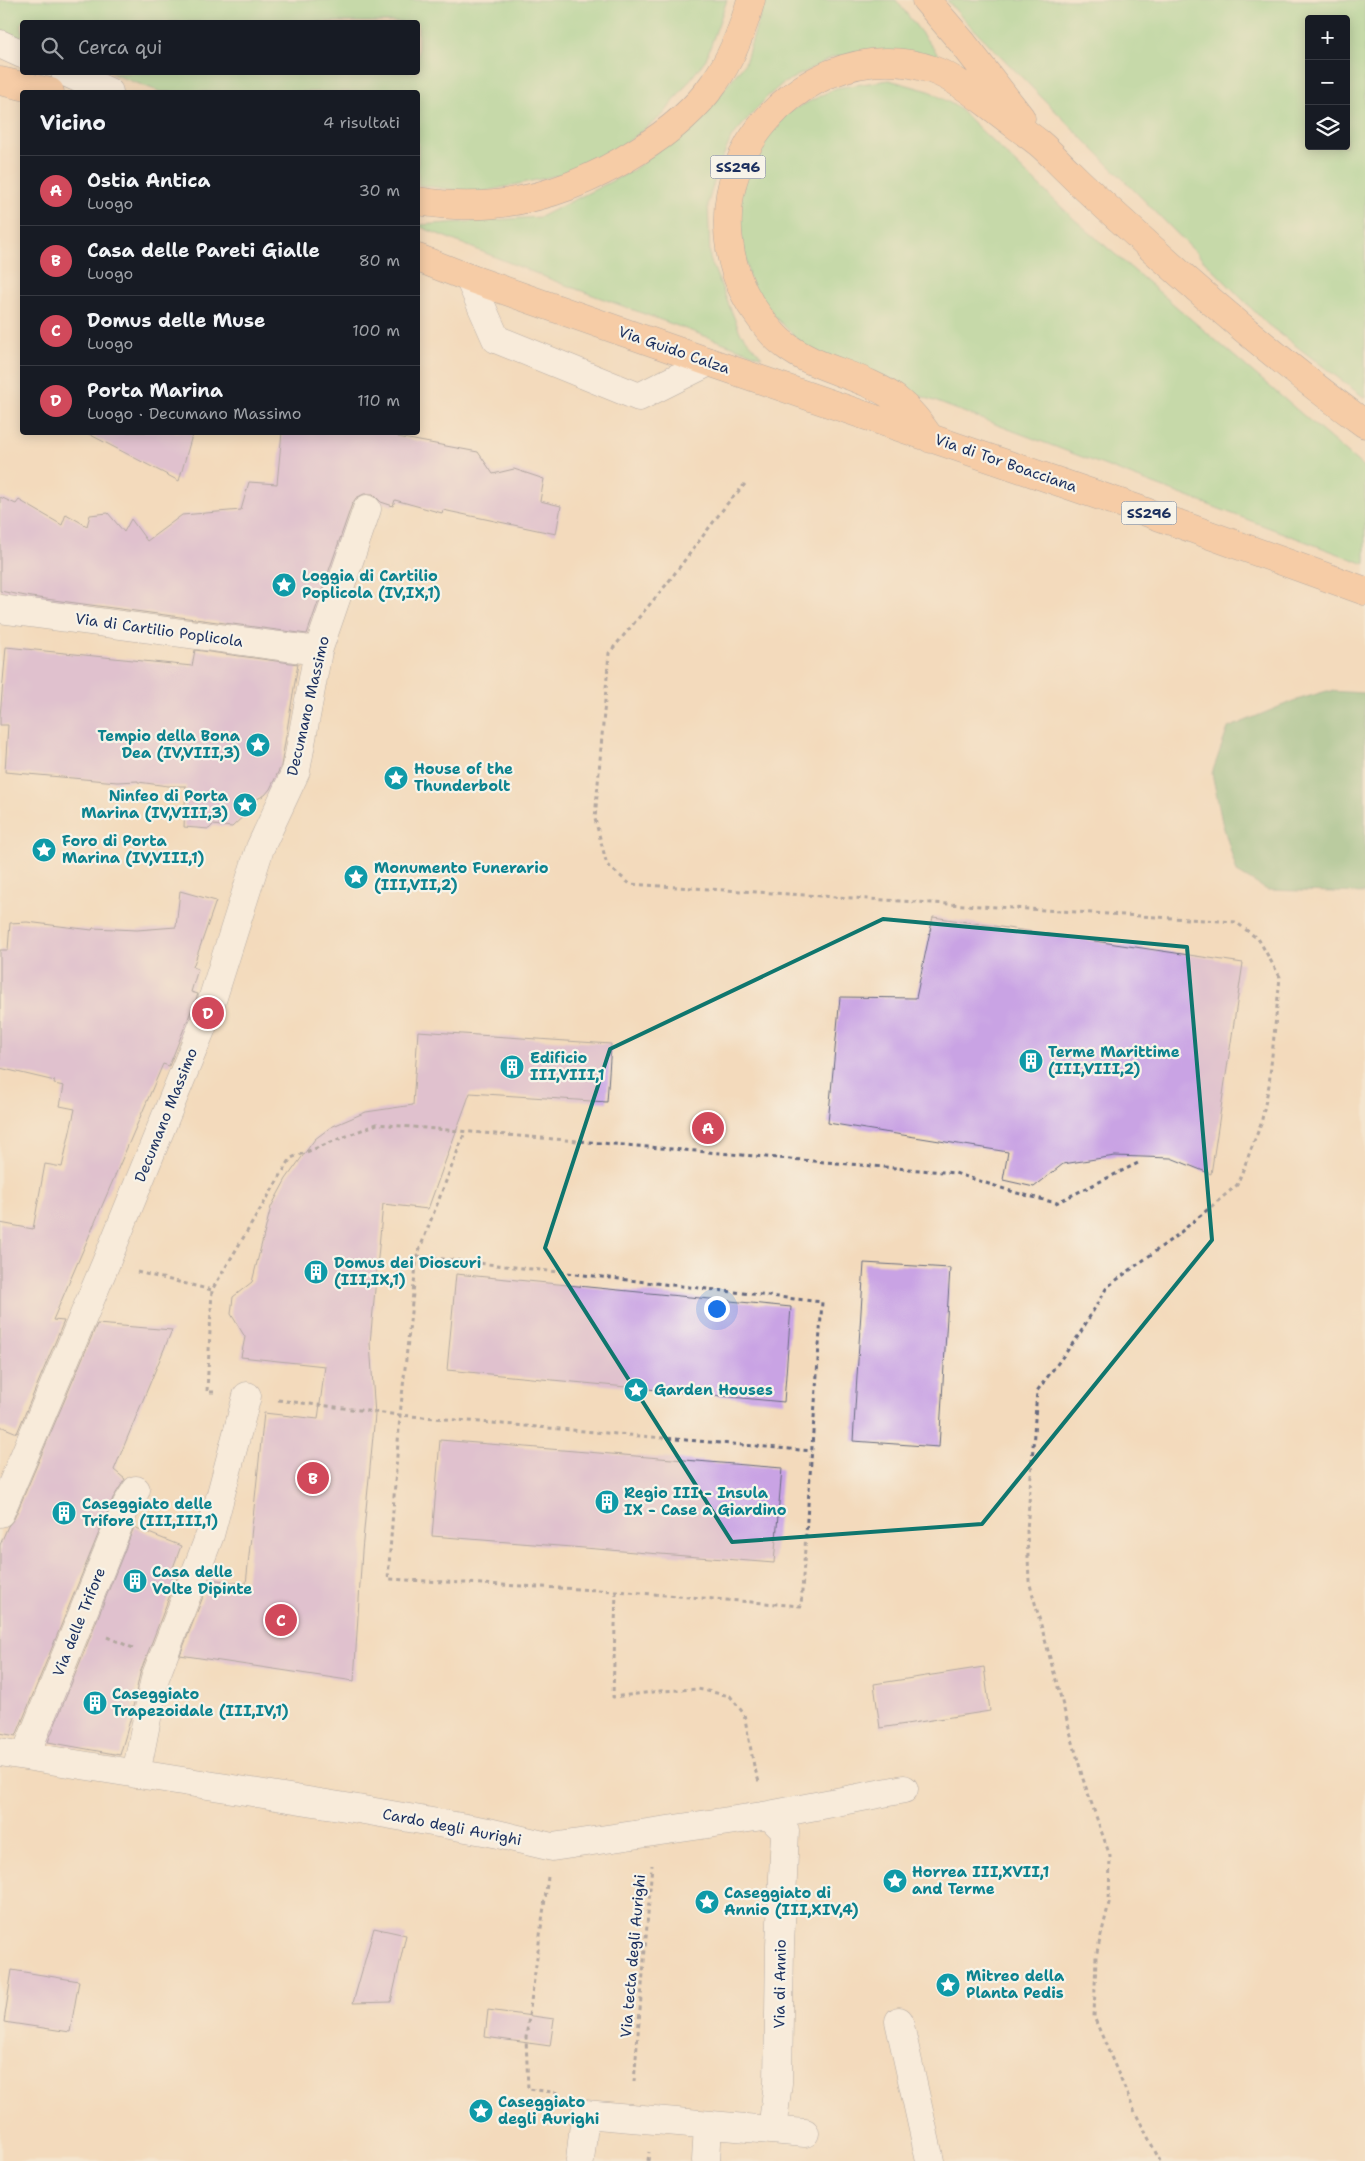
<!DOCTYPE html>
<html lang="it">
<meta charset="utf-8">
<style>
body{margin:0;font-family:"Shantell Sans",sans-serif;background:#20242c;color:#f1f3f6}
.controls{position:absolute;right:15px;top:15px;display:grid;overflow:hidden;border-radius:5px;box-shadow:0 2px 12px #0003}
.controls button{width:45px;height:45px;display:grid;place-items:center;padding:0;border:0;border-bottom:1px solid #363941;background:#171b24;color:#f1f3f6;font:25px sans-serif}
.you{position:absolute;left:716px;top:1308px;width:18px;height:18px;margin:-12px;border:4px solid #fff;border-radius:50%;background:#1a73e8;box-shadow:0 0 0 8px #1a73e833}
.badge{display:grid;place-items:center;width:32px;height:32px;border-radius:50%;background:#d1495b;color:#fff;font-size:16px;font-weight:700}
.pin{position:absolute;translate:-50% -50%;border:2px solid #fff;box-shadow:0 1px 5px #0006}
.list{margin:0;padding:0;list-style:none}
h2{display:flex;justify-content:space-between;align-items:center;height:65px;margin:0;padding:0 20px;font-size:21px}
h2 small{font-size:16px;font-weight:400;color:#9ea1a6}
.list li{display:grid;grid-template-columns:32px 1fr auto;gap:15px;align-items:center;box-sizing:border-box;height:70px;padding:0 20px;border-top:1px solid #363941}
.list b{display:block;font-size:19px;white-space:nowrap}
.list p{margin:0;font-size:16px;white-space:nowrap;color:#9ea1a6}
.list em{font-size:16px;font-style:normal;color:#9ea1a6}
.icon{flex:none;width:28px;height:28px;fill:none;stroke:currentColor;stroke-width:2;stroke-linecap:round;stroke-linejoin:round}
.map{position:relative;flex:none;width:1365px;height:2161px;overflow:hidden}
.search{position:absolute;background:#171b24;box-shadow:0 2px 12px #0003;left:20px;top:20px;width:400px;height:55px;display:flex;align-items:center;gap:12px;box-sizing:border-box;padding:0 18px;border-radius:5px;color:#9ea1a6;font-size:19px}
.panel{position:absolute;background:#171b24;box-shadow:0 2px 12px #0003;left:20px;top:90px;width:400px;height:345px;border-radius:5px}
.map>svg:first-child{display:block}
.green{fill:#90d893;stroke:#568478;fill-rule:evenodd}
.forest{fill:#74b87d;stroke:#48746e}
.building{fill:#c9a3e4}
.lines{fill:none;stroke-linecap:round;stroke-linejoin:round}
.minor-casing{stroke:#676b7f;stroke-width:29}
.major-casing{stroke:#676b7f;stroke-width:29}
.path{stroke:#676b7f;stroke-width:3;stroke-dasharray:4 4;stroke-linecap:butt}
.minor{stroke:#fff;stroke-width:28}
.major{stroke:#fbbb8c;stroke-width:28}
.marked{fill:none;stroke:#0f766e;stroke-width:4;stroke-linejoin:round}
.labels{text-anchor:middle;stroke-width:4.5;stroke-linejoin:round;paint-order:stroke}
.shield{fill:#f7f3e8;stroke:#5d6a87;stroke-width:1}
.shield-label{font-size:14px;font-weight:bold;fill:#1b2f5e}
.street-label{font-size:15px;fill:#1b2f5e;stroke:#f7f3e8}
.culture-label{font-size:15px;font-weight:bold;fill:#0d838f;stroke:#f7f3e8;text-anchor:start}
</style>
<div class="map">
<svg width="1365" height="2161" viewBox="0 0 1365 2161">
<rect width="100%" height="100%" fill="#f7f3e8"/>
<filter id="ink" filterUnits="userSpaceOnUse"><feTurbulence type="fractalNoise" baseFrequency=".02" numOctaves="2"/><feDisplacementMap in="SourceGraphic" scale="10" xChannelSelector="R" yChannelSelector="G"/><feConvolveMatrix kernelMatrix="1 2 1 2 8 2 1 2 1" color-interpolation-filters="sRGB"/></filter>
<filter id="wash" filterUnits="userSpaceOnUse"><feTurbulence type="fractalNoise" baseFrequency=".0096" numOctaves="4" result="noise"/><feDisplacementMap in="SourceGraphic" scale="20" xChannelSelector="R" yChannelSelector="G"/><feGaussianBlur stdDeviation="1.12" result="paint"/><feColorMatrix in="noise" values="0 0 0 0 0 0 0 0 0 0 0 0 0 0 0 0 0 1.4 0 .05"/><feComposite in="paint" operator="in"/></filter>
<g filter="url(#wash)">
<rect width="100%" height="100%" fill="#f3dabc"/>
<!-- green -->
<path class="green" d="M 0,0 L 727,0 L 706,59 L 663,115 L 617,150 L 572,172 L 478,193 L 418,185 L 418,92 L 161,92 L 110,73 L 418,72 L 418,22 L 22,22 L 22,39 L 0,30 Z
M 765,0 L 896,0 L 943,61 L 874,52 L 833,57 L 782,84 L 767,97 L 731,138 L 717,171 L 708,203 L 710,259 L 740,332 L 762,357 L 560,283 L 418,226 L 418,225 L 540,217 L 632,171 L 705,113 L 745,63 Z
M 947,0 L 1365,0 L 1365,398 L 1267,324 L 958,13 ZM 1309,19 L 1346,19 L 1346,146 L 1309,146 Z
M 889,80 L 929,91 L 957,107 L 1075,220 L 1365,468 L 1365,564 L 921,396 L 806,348 L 752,294 L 736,204 L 751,162 L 785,114 L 836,88 Z"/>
<!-- forest -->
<path class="forest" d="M 1327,691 L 1365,693 L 1365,893 L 1267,890 L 1237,872 L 1222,822 L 1212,773 L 1228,728 L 1293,701 Z"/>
<g id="blocks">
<!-- building -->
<path class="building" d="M 85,432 L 193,432 L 179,481 Z
M 282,432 L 398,432 L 398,437 L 478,452 L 493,474 L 514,469 L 544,479 L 540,501 L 561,506 L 556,534 L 443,510 L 442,513 L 395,500 L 393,506 L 381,502 L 373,494 L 364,494 L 356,498 L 352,504 L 307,634 L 31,597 L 0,591 L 0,497 L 16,504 L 19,500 L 62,525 L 66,514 L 87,526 L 90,515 L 108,513 L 124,532 L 131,519 L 147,541 L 182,515 L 241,510 L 249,482 L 277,484 Z
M 6,647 L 192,666 L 195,650 L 298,664 L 281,766 L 270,789 L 265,795 L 253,801 L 251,809 L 232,827 L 213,825 L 209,829 L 184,827 L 186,786 L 168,786 L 138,782 L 138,781 L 117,782 L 5,772 L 8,725 L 0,725 L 0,716 Z
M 180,891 L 216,901 L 193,967 L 198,969 L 191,992 L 198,994 L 169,1066 L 163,1064 L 53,1320 L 64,1321 L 17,1433 L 0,1426 L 0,1223 L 33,1229 L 45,1164 L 62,1167 L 75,1109 L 60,1106 L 64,1086 L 54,1084 L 55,1081 L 0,1068 L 0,950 L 8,950 L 10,923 L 27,922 L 92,930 L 93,928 L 137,930 L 176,927 Z
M 933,917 L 1243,963 L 1211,1174 L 1171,1158 L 1115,1156 L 1063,1164 L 1034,1187 L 1003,1180 L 1008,1152 L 828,1123 L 840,997 L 916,998 Z
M 418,1031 L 611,1044 L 607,1102 L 470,1093 L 428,1209 L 383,1204 L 370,1343 L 375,1415 L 362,1551 L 354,1681 L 180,1655 L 210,1579 L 246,1584 L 264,1413 L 318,1419 L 325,1366 L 241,1357 L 245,1337 L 231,1314 L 233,1297 L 252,1282 L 271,1207 L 286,1179 L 315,1139 L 331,1127 L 366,1112 L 413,1105 Z
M 864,1263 L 950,1268 L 939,1447 L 853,1441 Z
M 456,1274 L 791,1307 L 784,1402 L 447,1370 Z
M 97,1324 L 172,1330 L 114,1470 L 125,1479 L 113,1498 L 16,1736 L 0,1733 L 0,1545 L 8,1526 L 14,1519 Z
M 440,1440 L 782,1468 L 774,1563 L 432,1536 Z
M 134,1527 L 181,1546 L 171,1573 L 178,1574 L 140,1673 L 131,1717 L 120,1755 L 48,1742 Z
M 984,1667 L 990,1711 L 880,1728 L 874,1684 Z
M 374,1928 L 406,1935 L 391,2002 L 353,2003 Z
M 12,1970 L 79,1981 L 70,2032 L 4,2022 Z
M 488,2010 L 554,2019 L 550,2046 L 485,2037 Z"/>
</g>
</g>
<g filter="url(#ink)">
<use href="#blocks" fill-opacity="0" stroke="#676b7f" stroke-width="1"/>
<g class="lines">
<defs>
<path id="minor" d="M 0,44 L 22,54
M 65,72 L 109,92
M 469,278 L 496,339 L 639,397 L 709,362
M 0,609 L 318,651
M 0,1513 L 105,1265 L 208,1013 L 260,848 L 296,771 L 318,651 L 367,509
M 0,1752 L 352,1808 L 489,1832 L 552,1847 L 769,1815 L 904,1789
M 25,1756 L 127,1504 L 136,1490
M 136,1774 L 155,1678 L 210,1535 L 247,1396
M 769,1815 L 785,1831 L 780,1945 L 778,2083 L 772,2130
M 899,2021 L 930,2161
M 580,2161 L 585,2114 L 805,2133
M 706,2161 L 708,2125"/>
<path id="major" d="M 926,0 L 962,42 L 1021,118
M 0,81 L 50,92
M 418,201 C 497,215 571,194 638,151 C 667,133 695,111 714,83 C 732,58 743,29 751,0
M 418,258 L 469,278 L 709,362 L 1135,508 L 1365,591
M 931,439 C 920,424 911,411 896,399 C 863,374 818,371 785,345 C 771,335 761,319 751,305 C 726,265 721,212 737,169 C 765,94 854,41 933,70 C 957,79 977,96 997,111 C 1011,122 1025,132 1039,143 C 1050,152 1059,163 1069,172 C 1087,190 1106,207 1125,224 C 1202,295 1281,363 1365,424"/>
</defs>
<!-- minor casing -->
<use href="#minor" class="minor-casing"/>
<!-- major casing -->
<use href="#major" class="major-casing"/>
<!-- path -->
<path class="path" d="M 745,484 L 727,504 L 666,585 L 609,653 L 595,819 L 607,865 L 630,884 L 1236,922 L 1259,940 L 1280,977 L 1269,1085 L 1261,1124 L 1237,1185 L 1176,1236 L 1107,1287 L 1079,1335 L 1037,1391 L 1027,1531 L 1029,1581 L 1083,1779 L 1110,1856 L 1109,1903 L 1096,1956 L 1094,2017 L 1134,2110 L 1160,2161
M 417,1256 L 822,1302 L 801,1606 L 616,1591 L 388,1579 L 400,1415 L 417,1256 L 465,1132
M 137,1272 L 212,1290
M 214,1392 L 207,1392 L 212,1290 L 291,1158 L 377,1124 L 955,1173 L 1017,1193 L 1056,1203 L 1138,1163
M 278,1400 L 400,1415 L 812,1451
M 616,1591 L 613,1697 L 660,1691 L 698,1689 L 730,1696 L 744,1714 L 754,1766 L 760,1785
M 107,1637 L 133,1648
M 548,1877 L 526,2038 L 528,2089 L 560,2093
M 634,2082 L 652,1865
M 648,2161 L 649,2152"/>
<!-- minor -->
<use href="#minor" class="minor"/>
<!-- major -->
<use href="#major" class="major"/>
</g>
</g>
<!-- marked area -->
<path d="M0 0H1365V2161H0ZM 883,919 L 1187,947 L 1212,1240 L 982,1524 L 732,1542 L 545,1248 L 610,1049 Z" fill="#f3dabc" fill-opacity=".55" fill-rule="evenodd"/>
<path class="marked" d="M 883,919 L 1187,947 L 1212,1240 L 982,1524 L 732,1542 L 545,1248 L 610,1049 Z"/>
<!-- icons -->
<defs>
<symbol id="sight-disc" viewBox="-11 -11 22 22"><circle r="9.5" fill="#0f9aa8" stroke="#f7f3e8"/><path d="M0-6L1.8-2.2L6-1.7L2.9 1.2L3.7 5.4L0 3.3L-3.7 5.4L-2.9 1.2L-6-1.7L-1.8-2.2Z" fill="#fff"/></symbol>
<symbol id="building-disc" viewBox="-11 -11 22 22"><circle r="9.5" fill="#0f9aa8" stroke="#f7f3e8"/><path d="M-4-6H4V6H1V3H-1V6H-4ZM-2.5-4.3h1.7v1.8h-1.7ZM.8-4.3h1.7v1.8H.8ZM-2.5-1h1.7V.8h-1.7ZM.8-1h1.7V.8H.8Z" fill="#fff"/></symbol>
</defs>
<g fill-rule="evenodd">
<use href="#sight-disc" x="270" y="571" width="28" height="28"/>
<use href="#sight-disc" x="244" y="731" width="28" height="28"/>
<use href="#sight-disc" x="382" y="764" width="28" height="28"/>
<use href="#sight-disc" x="231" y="791" width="28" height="28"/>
<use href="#sight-disc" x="30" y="836" width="28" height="28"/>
<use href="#sight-disc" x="342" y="863" width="28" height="28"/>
<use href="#building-disc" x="1017" y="1047" width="28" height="28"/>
<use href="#building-disc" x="498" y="1053" width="28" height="28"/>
<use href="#building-disc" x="302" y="1258" width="28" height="28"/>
<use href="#sight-disc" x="622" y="1376" width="28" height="28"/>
<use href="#building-disc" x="593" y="1488" width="28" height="28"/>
<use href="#building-disc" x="50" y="1499" width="28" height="28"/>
<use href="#building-disc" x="121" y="1567" width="28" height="28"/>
<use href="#building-disc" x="81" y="1689" width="28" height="28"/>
<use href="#sight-disc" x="881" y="1867" width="28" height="28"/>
<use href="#sight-disc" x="693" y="1888" width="28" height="28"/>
<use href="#sight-disc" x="934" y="1971" width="28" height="28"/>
<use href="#sight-disc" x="467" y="2097" width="28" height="28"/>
</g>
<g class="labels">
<!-- shield labels -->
<g class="shield">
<rect x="710.5" y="155.5" width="55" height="23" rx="4"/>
<rect x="1121.5" y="501.5" width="55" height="23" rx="4"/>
</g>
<g class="shield-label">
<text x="738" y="172">SS296</text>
<text x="1149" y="518">SS296</text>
</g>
<!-- street labels -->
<g class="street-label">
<text transform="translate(674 350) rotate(19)" y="5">Via Guido Calza</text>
<text transform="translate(1006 463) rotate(19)" y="5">Via di Tor Boacciana</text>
<text transform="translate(159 630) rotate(8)" y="5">Via di Cartilio Poplicola</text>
<text transform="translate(308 706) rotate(-77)" y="5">Decumano Massimo</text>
<text transform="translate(166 1115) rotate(-68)" y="5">Decumano Massimo</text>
<text transform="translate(79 1622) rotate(-68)" y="5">Via delle Trifore</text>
<text transform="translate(452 1827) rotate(11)" y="5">Cardo degli Aurighi</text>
<text transform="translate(633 1956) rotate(-85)" y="5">Via tecta degli Aurighi</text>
<text transform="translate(780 1984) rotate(-89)" y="5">Via di Annio</text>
</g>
<!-- culture labels -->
<g class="culture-label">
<text x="302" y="581">Loggia di Cartilio<tspan x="302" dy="17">Poplicola (IV,IX,1)</tspan></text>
<text x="240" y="741" text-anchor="end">Tempio della Bona<tspan x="240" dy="17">Dea (IV,VIII,3)</tspan></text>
<text x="414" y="774">House of the<tspan x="414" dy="17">Thunderbolt</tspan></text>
<text x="228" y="801" text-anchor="end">Ninfeo di Porta<tspan x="228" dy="17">Marina (IV,VIII,3)</tspan></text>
<text x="62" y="846">Foro di Porta<tspan x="62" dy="17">Marina (IV,VIII,1)</tspan></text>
<text x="374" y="873">Monumento Funerario<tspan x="374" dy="17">(III,VII,2)</tspan></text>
<text x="1048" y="1057">Terme Marittime<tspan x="1048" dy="17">(III,VIII,2)</tspan></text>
<text x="530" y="1063">Edificio<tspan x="530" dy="17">III,VIII,1</tspan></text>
<text x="334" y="1268">Domus dei Dioscuri<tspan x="334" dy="17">(III,IX,1)</tspan></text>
<text x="654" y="1395">Garden Houses</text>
<text x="624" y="1498">Regio III - Insula<tspan x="624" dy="17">IX - Case a Giardino</tspan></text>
<text x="82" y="1509">Caseggiato delle<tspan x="82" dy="17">Trifore (III,III,1)</tspan></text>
<text x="152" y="1577">Casa delle<tspan x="152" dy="17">Volte Dipinte</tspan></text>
<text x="112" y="1699">Caseggiato<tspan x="112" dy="17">Trapezoidale (III,IV,1)</tspan></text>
<text x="912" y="1877">Horrea III,XVII,1<tspan x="912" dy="17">and Terme</tspan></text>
<text x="724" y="1898">Caseggiato di<tspan x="724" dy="17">Annio (III,XIV,4)</tspan></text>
<text x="966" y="1981">Mitreo della<tspan x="966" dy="17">Planta Pedis</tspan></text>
<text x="498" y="2107">Caseggiato<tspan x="498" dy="17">degli Aurighi</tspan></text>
</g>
</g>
</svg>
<div class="controls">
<button>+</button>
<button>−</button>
<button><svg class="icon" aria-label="layers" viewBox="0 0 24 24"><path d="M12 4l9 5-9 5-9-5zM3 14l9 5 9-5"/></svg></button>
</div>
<div class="you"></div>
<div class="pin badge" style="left:708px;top:1128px">A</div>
<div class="pin badge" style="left:313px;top:1478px">B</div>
<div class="pin badge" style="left:281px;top:1620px">C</div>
<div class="pin badge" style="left:208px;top:1013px">D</div>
<div class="search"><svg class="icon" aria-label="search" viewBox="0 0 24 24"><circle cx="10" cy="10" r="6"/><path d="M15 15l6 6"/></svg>Cerca qui</div>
<section class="panel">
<h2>Vicino<small>4 risultati</small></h2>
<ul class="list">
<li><span class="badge">A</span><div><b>Ostia Antica</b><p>Luogo</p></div><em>30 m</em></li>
<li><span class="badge">B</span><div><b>Casa delle Pareti Gialle</b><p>Luogo</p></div><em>80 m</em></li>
<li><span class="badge">C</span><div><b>Domus delle Muse</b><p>Luogo</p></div><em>100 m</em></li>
<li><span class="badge">D</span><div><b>Porta Marina</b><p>Luogo · Decumano Massimo</p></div><em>110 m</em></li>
</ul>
</section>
</div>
